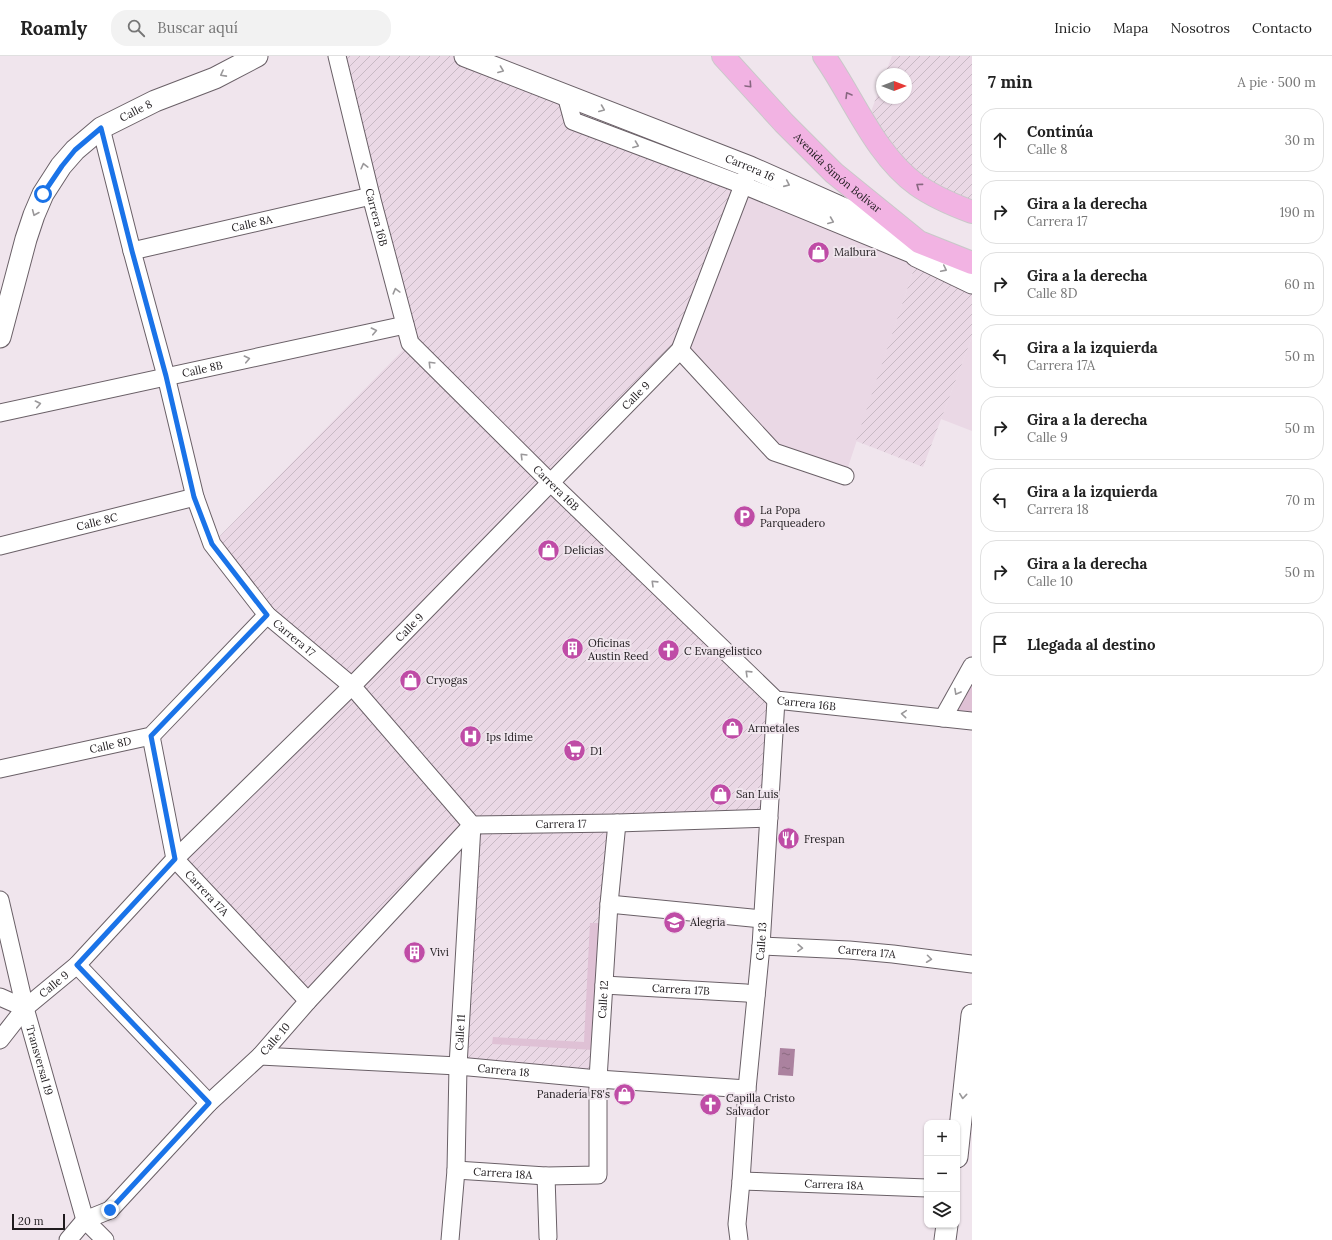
<!DOCTYPE html>
<html lang="es">
<meta charset="utf-8">
<style>
body{margin:0;font-family:Lora,serif;background:#f2f2f2;color:#222}
.controls{position:absolute;right:12px;bottom:12px;display:grid;overflow:hidden;border-radius:8px;box-shadow:0 1px 3px #0004}
.controls button{width:36px;height:36px;display:grid;place-items:center;padding:0;border:0;border-bottom:1px solid #e0e0e0;background:#fff;color:#222;font:20px sans-serif}
.compass{position:absolute;left:876px;top:12px;width:36px;height:36px;border-radius:50%;background:#fff;box-shadow:0 1px 3px #0004;rotate:90deg}
.scale{position:absolute;left:12px;bottom:10px;width:53px;box-sizing:border-box;padding-left:4px;border:2px solid #1f1b1e;border-top:0;font-size:11px;line-height:14px;white-space:nowrap;color:#1f1b1e;-webkit-text-stroke:3px #f0e5ed;paint-order:stroke}
.stop{position:absolute;width:12px;height:12px;margin:-9px;border:3px solid #1a73e8;border-radius:50%;background:#fff}
.stop.end{background:#1a73e8;border-color:#fff;box-shadow:0 1px 4px #0008}
.list{margin:0;padding:0;list-style:none}
h2{display:flex;justify-content:space-between;align-items:center;height:52px;margin:0;padding:0 16px;font-size:17px}
h2 small{font-size:13px;font-weight:400;color:#767676}
.list li{display:grid;grid-template-columns:26px 1fr auto;gap:12px;align-items:center;box-sizing:border-box;height:64px;margin:0 8px 8px;padding:0 8px;border:1px solid #e0e0e0;border-radius:16px}
.list b{display:block;font-size:15px;white-space:nowrap}
.list p{margin:0;font-size:13px;white-space:nowrap;color:#767676}
.list em{font-size:13px;font-style:normal;color:#767676}
.icon{flex:none;width:22px;height:22px;fill:none;stroke:currentColor;stroke-width:2;stroke-linecap:round;stroke-linejoin:round}
.map{position:relative;flex:none;width:972px;height:1184px;overflow:hidden}
header{display:flex;align-items:center;gap:24px;box-sizing:border-box;height:56px;padding:0 20px;background:#fff;border-bottom:1px solid #e0e0e0}
header strong{font-size:19px}
nav{display:flex;gap:22px;margin-inline-start:auto;font-size:14px}
.search{width:280px;height:36px;background:#f2f2f2;display:flex;align-items:center;gap:10px;box-sizing:border-box;padding:0 14px;border-radius:16px;color:#767676;font-size:15px}
main{display:flex}
aside{flex:1;background:#fff}
.map>svg:first-child{display:block}
.built{fill:#ead8e5}
.industrial{fill:url(#industrial-furrows)}
.green{fill:#dfc1d5}
.water{fill:url(#water-ripples)}
.lines{fill:none;stroke-linecap:round;stroke-linejoin:round}
.minor-casing{stroke:#6a6067;stroke-width:19}
.tertiary-casing{stroke:#6a6067;stroke-width:23}
.primary-casing{stroke:#c9c8c9;stroke-width:24}
.minor{stroke:#fff;stroke-width:17}
.tertiary{stroke:#fff;stroke-width:21}
.primary{stroke:#f2b3e3;stroke-width:22}
.oneway{stroke:#9a989a}
.oneway2{stroke:#886780}
.route{stroke:#1a73e8;stroke-width:5}
.labels{text-anchor:middle;stroke-width:4;stroke-linejoin:round;paint-order:stroke}
.street-label{font-size:11px;fill:#1f1b1e;stroke:#f0e5ed}
.poi-label{font-size:11px;fill:#1f1b1e;stroke:#f0e5ed;text-anchor:start}
</style>
<header>
<strong>Roamly</strong>
<div class="search"><svg class="icon" aria-label="search" viewBox="0 0 24 24"><circle cx="10" cy="10" r="6"/><path d="M15 15l6 6"/></svg>Buscar aquí</div>
<nav><a>Inicio</a><a>Mapa</a><a>Nosotros</a><a>Contacto</a></nav>
</header>
<main>
<div class="map">
<svg width="972" height="1184" viewBox="0 0 972 1184">
<defs>
<pattern id="industrial-furrows" width="10" height="10" patternUnits="userSpaceOnUse"><rect width="10" height="10" fill="#ead8e5"/><path d="M-1 1l2-2M0 10L10 0M9 11l2-2" fill="none" stroke="#c8b9c4"/></pattern>
<pattern id="water-ripples" width="26" height="14" patternUnits="userSpaceOnUse"><rect width="26" height="14" fill="#ab829f"/><path d="M2 4q2-2 4 0t4 0M15 11q2-2 4 0t4 0" fill="none" stroke="#8b6a81"/></pattern>
</defs>
<rect width="100%" height="100%" fill="#f0e5ed"/>
<!-- built -->
<path class="built" d="M 743,129 L 916,200 L 912,219 L 845,420 L 774,396 L 680,294 Z
M 972,281 L 972,375 L 941,363 Z"/>
<!-- industrial -->
<path class="industrial" d="M 337,0 L 465,0 L 566,39 L 573,65 L 743,129 L 680,294 L 551,427 L 776,644 L 769,762 L 617,767 L 598,1023 L 458,1010 L 472,769 L 308,945 L 175,803 L 352,630 L 267,559 L 212,488 L 410,287 Z
M 892,0 L 972,0 L 972,156 L 953,149 L 866,69 L 882,26 L 882,42 L 906,42 L 906,18 L 885,18 Z
M 916,200 L 972,227 L 972,281 L 923,411 L 856,385 L 912,219 Z"/>
<!-- green -->
<path class="green" d="M 972,610 L 972,665 L 943,662 Z
M 590,867 L 600,867 L 594,994 L 492,988 L 493,981 L 584,986 Z"/>
<!-- water -->
<path class="water" d="M 780,992 L 795,993 L 793,1020 L 778,1019 Z"/>
<g class="lines">
<defs>
<g id="minor">
<path id="s1" d="M 337,0 L 371,140 L 410,287 L 551,427 L 776,644 L 972,665"/>
<path d="M 566,39 L 573,65 L 743,129 L 916,200"/>
<path id="s2" d="M 101,72 L 132,195 L 166,320 L 195,441 L 212,488 L 267,559 L 352,630 L 472,769 L 617,767 L 769,762"/>
<path id="s3" d="M 132,195 L 371,140"/>
<path d="M 680,294 L 774,396 L 845,420"/>
<path id="s4" d="M 0,357 L 405,269"/>
<path id="s5" d="M 0,490 L 195,441"/>
<path d="M 943,662 L 972,610"/>
<path id="s6" d="M 151,680 L 175,803 L 308,945"/>
<path id="s7" d="M 0,713 L 151,680 L 267,559"/>
<path id="s8" d="M 0,844 L 25,952 L 85,1164 L 105,1184"/>
<path d="M 609,848 L 762,863"/>
<path id="s9" d="M 761,890 L 849,894 L 893,898 L 972,908"/>
<path d="M 77,909 L 209,1047"/>
<path id="s10" d="M 604,929 L 746,937 L 756,939"/>
<path d="M 0,941 L 25,952"/>
<path id="s11" d="M 0,984 L 25,952 L 77,909 L 175,803 L 352,630 L 680,294 L 750,111"/>
<path id="s12" d="M 260,1000 L 458,1010 L 598,1023 L 747,1033"/>
<path id="s13" d="M 456,1114 L 546,1120 L 598,1119 L 598,1023 L 609,848 L 617,767"/>
<path d="M 546,1120 L 548,1181"/>
<path id="s14" d="M 741,1125 L 927,1132"/>
<path id="s15" d="M 68,1184 L 85,1164 L 110,1154 L 209,1047 L 260,1000 L 308,945 L 472,769"/>
<path id="s16" d="M 450,1184 L 456,1114 L 458,1010 L 472,769"/>
<path id="s17" d="M 739,1184 L 737,1168 L 741,1125 L 747,1033 L 761,890 L 776,644"/>
</g>
<g id="tertiary">
<path id="s18" d="M 465,0 L 750,111 L 919,186 L 916,200 L 972,227"/>
<path id="s19" d="M 0,281 L 26,183 L 34,159 L 43,138 L 61,110 L 75,94 L 101,72 L 155,45 L 215,22 L 257,0"/>
<path d="M 957,1101 L 972,959"/>
<path d="M 945,1184 L 947,1169"/>
</g>
<g id="primary">
<path id="s20" d="M 723,0 L 784,67 L 834,117 L 919,186 L 972,207"/>
<path d="M 824,0 C 853,41 875,99 917,129 C 934,141 953,149 972,156"/>
</g>
</defs>
<!-- minor casing -->
<use href="#minor" class="minor-casing"/>
<!-- tertiary casing -->
<use href="#tertiary" class="tertiary-casing"/>
<!-- primary casing -->
<use href="#primary" class="primary-casing"/>
<!-- minor -->
<use href="#minor" class="minor"/>
<!-- tertiary -->
<use href="#tertiary" class="tertiary"/>
<!-- primary -->
<use href="#primary" class="primary"/>
</g>
<!-- one-way arrows -->
<defs><path id="oneway-chevron" d="M-2-3.5L2.5 0L-2 3.5" fill="none" stroke-width="1.6" stroke-linecap="round" stroke-linejoin="round"/></defs>
<g class="oneway">
<use href="#oneway-chevron" transform="translate(501 14) rotate(21)"/>
<use href="#oneway-chevron" transform="translate(223 18) rotate(152)"/>
<use href="#oneway-chevron" transform="translate(602 53) rotate(22)"/>
<use href="#oneway-chevron" transform="translate(636 89) rotate(21)"/>
<use href="#oneway-chevron" transform="translate(364 110) rotate(-104)"/>
<use href="#oneway-chevron" transform="translate(787 128) rotate(24)"/>
<use href="#oneway-chevron" transform="translate(35 157) rotate(113)"/>
<use href="#oneway-chevron" transform="translate(831 165) rotate(22)"/>
<use href="#oneway-chevron" transform="translate(944 213) rotate(26)"/>
<use href="#oneway-chevron" transform="translate(396 235) rotate(-105)"/>
<use href="#oneway-chevron" transform="translate(374 275) rotate(-12)"/>
<use href="#oneway-chevron" transform="translate(247 303) rotate(-12)"/>
<use href="#oneway-chevron" transform="translate(431 308) rotate(-135)"/>
<use href="#oneway-chevron" transform="translate(38 348) rotate(-12)"/>
<use href="#oneway-chevron" transform="translate(523 400) rotate(-135)"/>
<use href="#oneway-chevron" transform="translate(654 527) rotate(-136)"/>
<use href="#oneway-chevron" transform="translate(748 617) rotate(-136)"/>
<use href="#oneway-chevron" transform="translate(957 636) rotate(119)"/>
<use href="#oneway-chevron" transform="translate(904 658) rotate(-175)"/>
<use href="#oneway-chevron" transform="translate(800 892) rotate(3)"/>
<use href="#oneway-chevron" transform="translate(929 903) rotate(7)"/>
<use href="#oneway-chevron" transform="translate(963 1040) rotate(96)"/>
</g>
<g class="oneway2">
<use href="#oneway-chevron" transform="translate(749 29) rotate(47)"/>
<use href="#oneway-chevron" transform="translate(848 39) rotate(-121)"/>
<use href="#oneway-chevron" transform="translate(919 130) rotate(-144)"/>
</g>
<g class="lines">
<!-- route -->
<path class="route" d="M 43,138 L 62,110 L 75,94 L 101,72 L 132,195 L 166,320 L 194,441 L 212,488 L 267,559 L 151,680 L 175,803 L 77,909 L 209,1047 L 110,1154"/>
</g>
<!-- icons -->
<defs>
<symbol id="shop-disc" viewBox="-11 -11 22 22"><circle r="9.5" fill="#bf4ca6" stroke="#f0e5ed"/><path d="M-5-2.5h2.3a2.7 3.5 0 0 1 5.4 0H5L5.5 6h-11ZM-1.5-2.5h3a1.5 2.3 0 0 0-3 0Z" fill="#fff"/></symbol>
<symbol id="parking-disc" viewBox="-11 -11 22 22"><circle r="9.5" fill="#bf4ca6" stroke="#f0e5ed"/><path d="M-3.5-5.5H1a3.5 3.5 0 0 1 0 7H-1V5.5H-3.5ZM-1-3.4V-.6H.8a1.4 1.4 0 0 0 0-2.8Z" fill="#fff"/></symbol>
<symbol id="building-disc" viewBox="-11 -11 22 22"><circle r="9.5" fill="#bf4ca6" stroke="#f0e5ed"/><path d="M-4-6H4V6H1V3H-1V6H-4ZM-2.5-4.3h1.7v1.8h-1.7ZM.8-4.3h1.7v1.8H.8ZM-2.5-1h1.7V.8h-1.7ZM.8-1h1.7V.8H.8Z" fill="#fff"/></symbol>
<symbol id="church-disc" viewBox="-11 -11 22 22"><circle r="9.5" fill="#bf4ca6" stroke="#f0e5ed"/><path d="M-1.2-6h2.4v3.5h3.3v2.4h-3.3V6h-2.4V-.1h-3.3v-2.4h3.3Z" fill="#fff"/></symbol>
<symbol id="hospital-disc" viewBox="-11 -11 22 22"><circle r="9.5" fill="#bf4ca6" stroke="#f0e5ed"/><path d="M-5-5h3v3.5h4V-5h3V5h-3V1.5h-4V5h-3Z" fill="#fff"/></symbol>
<symbol id="supermarket-disc" viewBox="-11 -11 22 22"><circle r="9.5" fill="#bf4ca6" stroke="#f0e5ed"/><path d="M-6-5.5h2.5l.6 2H6L4.5 2H-2.5L-4.4-4H-6ZM-1.5 3.2a1.3 1.3 0 1 0 .1 0ZM3 3.2a1.3 1.3 0 1 0 .1 0Z" fill="#fff"/></symbol>
<symbol id="restaurant-disc" viewBox="-11 -11 22 22"><circle r="9.5" fill="#bf4ca6" stroke="#f0e5ed"/><path d="M-5-6h1v4h1v-4h1v4h1v-4h1v5L-1.5 .5V6h-2V.5L-5-1ZM5-6V6H3V1.5H1.5Q1.5-4 5-6Z" fill="#fff"/></symbol>
<symbol id="school-disc" viewBox="-11 -11 22 22"><circle r="9.5" fill="#bf4ca6" stroke="#f0e5ed"/><path d="M0-5L7-2L0 1L-7-2ZM-4 1L0 2.5L4 1V4Q0 6-4 4Z" fill="#fff"/></symbol>
</defs>
<g fill-rule="evenodd">
<use href="#shop-disc" x="806" y="184" width="25" height="25"/>
<use href="#parking-disc" x="732" y="448" width="25" height="25"/>
<use href="#shop-disc" x="536" y="482" width="25" height="25"/>
<use href="#building-disc" x="560" y="580" width="25" height="25"/>
<use href="#church-disc" x="656" y="582" width="25" height="25"/>
<use href="#shop-disc" x="398" y="612" width="25" height="25"/>
<use href="#shop-disc" x="720" y="660" width="25" height="25"/>
<use href="#hospital-disc" x="458" y="668" width="25" height="25"/>
<use href="#supermarket-disc" x="562" y="682" width="25" height="25"/>
<use href="#shop-disc" x="708" y="726" width="25" height="25"/>
<use href="#restaurant-disc" x="776" y="770" width="25" height="25"/>
<use href="#school-disc" x="662" y="854" width="25" height="25"/>
<use href="#building-disc" x="402" y="884" width="25" height="25"/>
<use href="#shop-disc" x="612" y="1026" width="25" height="25"/>
<use href="#church-disc" x="698" y="1036" width="25" height="25"/>
</g>
<g class="labels">
<!-- street labels -->
<g class="street-label">
<text dy="4" stroke="none"><textPath href="#s19" startOffset="277">Calle 8</textPath></text>
<text dy="4" stroke="none"><textPath href="#s18" startOffset="306">Carrera 16</textPath></text>
<text dy="4" stroke="none"><textPath href="#s20" startOffset="164">Avenida Simón Bolívar</textPath></text>
<text dy="4" stroke="none"><textPath href="#s1" startOffset="166">Carrera 16B</textPath></text>
<text dy="4" stroke="none"><textPath href="#s3" startOffset="123">Calle 8A</textPath></text>
<text dy="4" stroke="none"><textPath href="#s4" startOffset="207">Calle 8B</textPath></text>
<text dy="4" stroke="none"><textPath href="#s11" startOffset="906">Calle 9</textPath></text>
<text dy="4" stroke="none"><textPath href="#s1" startOffset="502">Carrera 16B</textPath></text>
<text dy="4" stroke="none"><textPath href="#s5" startOffset="100">Calle 8C</textPath></text>
<text dy="4" stroke="none"><textPath href="#s11" startOffset="582">Calle 9</textPath></text>
<text dy="4" stroke="none"><textPath href="#s2" startOffset="556">Carrera 17</textPath></text>
<text dy="4" stroke="none"><textPath href="#s1" startOffset="838">Carrera 16B</textPath></text>
<text dy="4" stroke="none"><textPath href="#s7" startOffset="113">Calle 8D</textPath></text>
<text dy="4" stroke="none"><textPath href="#s2" startOffset="904">Carrera 17</textPath></text>
<text dy="4" stroke="none"><textPath href="#s6" startOffset="172">Carrera 17A</textPath></text>
<text dy="4" stroke="none"><textPath href="#s17" startOffset="300">Calle 13</textPath></text>
<text dy="4" stroke="none"><textPath href="#s9" startOffset="106">Carrera 17A</textPath></text>
<text dy="4" stroke="none"><textPath href="#s11" startOffset="78">Calle 9</textPath></text>
<text dy="4" stroke="none"><textPath href="#s10" startOffset="77">Carrera 17B</textPath></text>
<text dy="4" stroke="none"><textPath href="#s13" startOffset="318">Calle 12</textPath></text>
<text dy="4" stroke="none"><textPath href="#s16" startOffset="208">Calle 11</textPath></text>
<text dy="4" stroke="none"><textPath href="#s15" startOffset="291">Calle 10</textPath></text>
<text dy="4" stroke="none"><textPath href="#s8" startOffset="165">Transversal 19</textPath></text>
<text dy="4" stroke="none"><textPath href="#s12" startOffset="244">Carrera 18</textPath></text>
<text dy="4" stroke="none"><textPath href="#s13" startOffset="47">Carrera 18A</textPath></text>
<text dy="4" stroke="none"><textPath href="#s14" startOffset="93">Carrera 18A</textPath></text>
</g>
<!-- poi labels -->
<g class="poi-label">
<text x="834" y="200">Malbura</text>
<text x="760" y="458">La Popa<tspan x="760" dy="13">Parqueadero</tspan></text>
<text x="564" y="498">Delicias</text>
<text x="588" y="591">Oficinas<tspan x="588" dy="13">Austin Reed</tspan></text>
<text x="684" y="599">C Evangelistico</text>
<text x="426" y="628">Cryogas</text>
<text x="748" y="676">Armetales</text>
<text x="486" y="685">Ips Idime</text>
<text x="590" y="699">D1</text>
<text x="736" y="742">San Luis</text>
<text x="804" y="787">Frespan</text>
<text x="690" y="870">Alegria</text>
<text x="430" y="900">Vivi</text>
<text x="610" y="1042" text-anchor="end">Panadería F8's</text>
<text x="726" y="1046">Capilla Cristo<tspan x="726" dy="13">Salvador</tspan></text>
</g>
</g>
</svg>
<div class="controls">
<button>+</button>
<button>−</button>
<button><svg class="icon" aria-label="layers" viewBox="0 0 24 24"><path d="M12 4l9 5-9 5-9-5zM3 14l9 5 9-5"/></svg></button>
</div>
<svg class="compass" viewBox="-18 -18 36 36"><path d="M0-13l5 13h-10z" fill="#e53935"/><path d="M0 13l5-13h-10z" fill="#767676"/></svg>
<div class="scale">20 m</div>
<div class="stop" style="left:43px;top:138px"></div>
<div class="stop end" style="left:110px;top:1154px"></div>
</div>
<aside>
<h2>7 min<small>A pie · 500 m</small></h2>
<ul class="list">
<li><svg class="icon" aria-label="ahead" viewBox="0 0 24 24"><path d="M12 20V5M6 11l6-6 6 6"/></svg><div><b>Continúa</b><p>Calle 8</p></div><em>30 m</em></li>
<li><svg class="icon" aria-label="right" viewBox="0 0 24 24"><path d="M7 20v-9h11M14 6l5 5-5 5"/></svg><div><b>Gira a la derecha</b><p>Carrera 17</p></div><em>190 m</em></li>
<li><svg class="icon" aria-label="right" viewBox="0 0 24 24"><path d="M7 20v-9h11M14 6l5 5-5 5"/></svg><div><b>Gira a la derecha</b><p>Calle 8D</p></div><em>60 m</em></li>
<li><svg class="icon" aria-label="left" viewBox="0 0 24 24"><path d="M17 20v-9H6M10 6l-5 5 5 5"/></svg><div><b>Gira a la izquierda</b><p>Carrera 17A</p></div><em>50 m</em></li>
<li><svg class="icon" aria-label="right" viewBox="0 0 24 24"><path d="M7 20v-9h11M14 6l5 5-5 5"/></svg><div><b>Gira a la derecha</b><p>Calle 9</p></div><em>50 m</em></li>
<li><svg class="icon" aria-label="left" viewBox="0 0 24 24"><path d="M17 20v-9H6M10 6l-5 5 5 5"/></svg><div><b>Gira a la izquierda</b><p>Carrera 18</p></div><em>70 m</em></li>
<li><svg class="icon" aria-label="right" viewBox="0 0 24 24"><path d="M7 20v-9h11M14 6l5 5-5 5"/></svg><div><b>Gira a la derecha</b><p>Calle 10</p></div><em>50 m</em></li>
<li><svg class="icon" aria-label="arrive" viewBox="0 0 24 24"><path d="M6 21V4h12l-3 4 3 4H6"/></svg><div><b>Llegada al destino</b></div></li>
</ul>
</aside>
</main>
